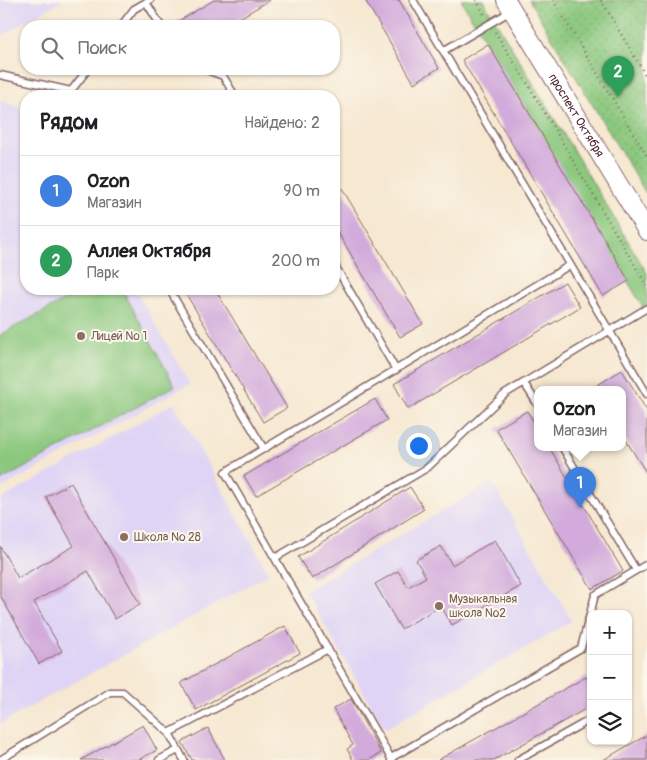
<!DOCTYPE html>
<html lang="ru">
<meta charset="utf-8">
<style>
body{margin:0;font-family:Pangolin,sans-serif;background:#f2f2f2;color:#202124}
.controls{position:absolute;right:15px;bottom:15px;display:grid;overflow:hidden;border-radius:10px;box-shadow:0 1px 4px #0004}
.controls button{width:45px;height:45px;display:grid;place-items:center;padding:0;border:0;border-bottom:1px solid #e0e0e0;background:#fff;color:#202124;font:25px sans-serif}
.you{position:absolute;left:418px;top:445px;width:18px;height:18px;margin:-12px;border:4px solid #fff;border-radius:50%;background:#1a73e8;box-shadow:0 0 0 8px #1a73e833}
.badge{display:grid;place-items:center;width:32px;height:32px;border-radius:50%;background:#2563eb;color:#fff;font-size:16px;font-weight:700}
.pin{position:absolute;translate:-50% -41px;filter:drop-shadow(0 1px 2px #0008)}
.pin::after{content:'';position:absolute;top:26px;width:18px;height:15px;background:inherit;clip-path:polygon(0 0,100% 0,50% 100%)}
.popup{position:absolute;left:534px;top:386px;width:92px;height:65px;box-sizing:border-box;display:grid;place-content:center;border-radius:10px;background:#fff;filter:drop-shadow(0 1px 4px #0005);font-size:16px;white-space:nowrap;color:#757577}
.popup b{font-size:19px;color:#202124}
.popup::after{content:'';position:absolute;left:50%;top:100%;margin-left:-10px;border:10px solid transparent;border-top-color:#fff}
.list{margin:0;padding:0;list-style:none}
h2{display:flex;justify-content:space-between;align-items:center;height:65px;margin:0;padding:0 20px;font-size:21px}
h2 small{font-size:16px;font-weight:400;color:#757577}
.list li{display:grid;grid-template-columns:32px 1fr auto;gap:15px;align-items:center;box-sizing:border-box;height:70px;padding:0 20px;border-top:1px solid #e0e0e0}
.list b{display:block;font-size:19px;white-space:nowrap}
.list p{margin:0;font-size:16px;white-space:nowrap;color:#757577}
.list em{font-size:16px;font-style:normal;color:#757577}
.icon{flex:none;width:28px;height:28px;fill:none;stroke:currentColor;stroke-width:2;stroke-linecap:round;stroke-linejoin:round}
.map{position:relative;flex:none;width:647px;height:760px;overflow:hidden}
.search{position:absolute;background:#fff;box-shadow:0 1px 4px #0004;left:20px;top:20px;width:320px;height:55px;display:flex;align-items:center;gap:12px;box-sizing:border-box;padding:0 18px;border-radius:20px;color:#757577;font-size:19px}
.panel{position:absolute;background:#fff;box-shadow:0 1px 4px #0004;left:20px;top:90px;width:320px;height:205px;border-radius:20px}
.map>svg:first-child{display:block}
.built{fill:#dfd4f5}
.grass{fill:#8bc87e;stroke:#6a7454}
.park{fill:url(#park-dots);stroke:#6a7454}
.building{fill:#d2aadb}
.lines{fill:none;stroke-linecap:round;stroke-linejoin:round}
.service-casing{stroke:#866565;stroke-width:9}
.secondary-casing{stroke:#866565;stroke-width:20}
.path{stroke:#866565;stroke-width:2.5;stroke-dasharray:1 4;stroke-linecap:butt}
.service{stroke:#fff;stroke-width:6}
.secondary{stroke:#fff;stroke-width:18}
.education-dot{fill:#8d6e63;stroke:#fbf7ec;stroke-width:2}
.labels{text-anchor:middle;stroke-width:4;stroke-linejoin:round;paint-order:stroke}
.street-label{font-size:12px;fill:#4a1f2b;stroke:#fbf7ec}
.education-label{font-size:12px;fill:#785e54;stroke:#fbf7ec;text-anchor:start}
</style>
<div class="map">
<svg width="647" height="760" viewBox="0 0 647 760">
<defs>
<pattern id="park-dots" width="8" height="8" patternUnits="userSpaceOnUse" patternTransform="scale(1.25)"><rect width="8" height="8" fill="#8bc87e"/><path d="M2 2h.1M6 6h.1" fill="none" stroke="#79ab6d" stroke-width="1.8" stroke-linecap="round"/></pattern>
</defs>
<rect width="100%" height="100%" fill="#fbf7ec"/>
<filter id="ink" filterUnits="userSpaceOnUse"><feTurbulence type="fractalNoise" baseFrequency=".02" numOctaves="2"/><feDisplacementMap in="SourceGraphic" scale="10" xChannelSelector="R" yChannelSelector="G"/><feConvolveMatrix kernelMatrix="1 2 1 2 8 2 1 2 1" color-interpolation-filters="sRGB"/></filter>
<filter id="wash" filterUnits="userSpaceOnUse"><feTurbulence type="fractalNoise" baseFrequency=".0096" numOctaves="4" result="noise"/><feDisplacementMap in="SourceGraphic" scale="20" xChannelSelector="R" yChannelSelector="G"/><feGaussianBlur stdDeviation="1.12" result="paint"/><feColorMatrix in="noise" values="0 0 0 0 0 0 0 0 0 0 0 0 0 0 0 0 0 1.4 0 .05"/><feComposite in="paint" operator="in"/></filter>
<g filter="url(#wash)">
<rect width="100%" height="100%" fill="#f6e8d1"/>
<!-- built -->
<path class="built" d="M 0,0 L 63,0 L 0,37 Z
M 0,100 L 26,110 L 26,289 L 135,289 L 190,384 L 0,489 Z
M 174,403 L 269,574 L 0,724 L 0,500 Z
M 492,482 L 572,621 L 385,729 L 305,591 Z"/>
<!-- grass -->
<path class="grass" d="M 461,0 L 483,0 L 647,273 L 647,314 Z
M 85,289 L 122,289 L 175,386 L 0,481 L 0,335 Z"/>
<!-- park -->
<path class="park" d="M 529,0 L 647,0 L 647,195 Z"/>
<g id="blocks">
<!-- building -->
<path class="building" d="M 214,0 L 270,0 L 226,26 L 170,26 Z
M 365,0 L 399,0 L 439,68 L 414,83 Z
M 488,44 L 629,281 L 603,296 L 462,60 Z
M 334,175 L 423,324 L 400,337 L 334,226 Z
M 565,282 L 580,307 L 408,409 L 394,384 Z
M 183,289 L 215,289 L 287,408 L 263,422 Z
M 622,370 L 647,411 L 647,474 L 622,434 L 622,389 L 591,389 Z
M 375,399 L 387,420 L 256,496 L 244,476 Z
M 527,411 L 538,428 L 538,447 L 549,447 L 623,571 L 592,589 L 496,429 Z
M 71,483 L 140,604 L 115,619 L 88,571 L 34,602 L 62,651 L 39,664 L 0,595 L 0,546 L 18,578 L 74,546 L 46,497 Z
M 410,487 L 424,509 L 312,579 L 298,557 Z
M 495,540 L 521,586 L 452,625 L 441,606 L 401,629 L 375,584 L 398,571 L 408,587 L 426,577 L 416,560 L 441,546 L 452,565 Z
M 285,626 L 300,653 L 196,710 L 181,683 Z
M 586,677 L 591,685 L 591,706 L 494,760 L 438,760 Z
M 351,699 L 381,753 L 369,760 L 353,760 L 347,749 L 353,745 L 333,709 Z
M 143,725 L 157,750 L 138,760 L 81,760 Z
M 208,728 L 225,760 L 192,760 L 182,742 Z
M 647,735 L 647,760 L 603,760 Z"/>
</g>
</g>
<g filter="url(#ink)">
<use href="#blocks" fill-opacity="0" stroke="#866565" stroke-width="1"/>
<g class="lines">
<defs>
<path id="service" d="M 413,0 L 647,394
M 146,2 L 161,26
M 121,26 L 134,9 L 150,0
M 443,51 L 511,11
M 204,69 L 223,76 L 235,96
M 0,75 L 71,91
M 72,96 L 71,91 L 88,69
M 334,264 L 396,370
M 169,289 L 264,449
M 524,383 L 538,405
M 562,447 L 636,570
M 275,558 L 427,468 L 505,394 L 647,308
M 169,733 L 328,649
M 0,760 L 110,692 L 123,692 L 169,733 L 184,760
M 159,760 L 178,750
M 391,760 L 391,758 L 581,648 L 595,595 L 647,564
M 392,760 L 225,472 L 570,265
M 518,760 L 591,719"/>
<g id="secondary">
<path id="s1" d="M 506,0 L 647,231"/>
</g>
</defs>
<!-- service casing -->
<use href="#service" class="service-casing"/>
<!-- secondary casing -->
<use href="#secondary" class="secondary-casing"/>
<!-- path -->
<path class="path" d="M 476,0 L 486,17
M 553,0 L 647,156
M 601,0 L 647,78
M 495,32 L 529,86 L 647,286"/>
<!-- service -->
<use href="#service" class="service"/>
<!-- secondary -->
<use href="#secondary" class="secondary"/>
</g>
</g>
<!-- markers -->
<g class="education-dot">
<circle cx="81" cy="336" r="5"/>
<circle cx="124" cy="537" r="5"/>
<circle cx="439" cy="606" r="5"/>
</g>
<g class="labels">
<!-- street labels -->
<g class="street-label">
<text dy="4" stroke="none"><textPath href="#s1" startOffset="135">проспект Октября</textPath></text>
</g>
<!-- education labels -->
<g class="education-label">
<text x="91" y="340">Лицей № 1</text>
<text x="134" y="541">Школа № 28</text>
<text x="449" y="603">Музыкальная<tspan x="449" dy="14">школа №2</tspan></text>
</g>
</g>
</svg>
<div class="controls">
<button>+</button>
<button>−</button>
<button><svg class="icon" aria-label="layers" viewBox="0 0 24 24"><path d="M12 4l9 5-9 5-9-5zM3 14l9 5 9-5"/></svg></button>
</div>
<div class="you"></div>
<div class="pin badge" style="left:580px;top:508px;background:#3f7fe0">1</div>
<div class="popup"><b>Ozon</b>Магазин</div>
<div class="pin badge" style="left:618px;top:97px;background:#2e9e5b">2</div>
<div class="search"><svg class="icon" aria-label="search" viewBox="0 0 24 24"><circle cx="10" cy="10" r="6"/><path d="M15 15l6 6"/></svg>Поиск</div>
<section class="panel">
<h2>Рядом<small>Найдено: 2</small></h2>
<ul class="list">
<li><span class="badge" style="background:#3f7fe0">1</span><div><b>Ozon</b><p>Магазин</p></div><em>90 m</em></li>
<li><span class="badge" style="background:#2e9e5b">2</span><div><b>Аллея Октября</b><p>Парк</p></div><em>200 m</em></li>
</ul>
</section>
</div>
